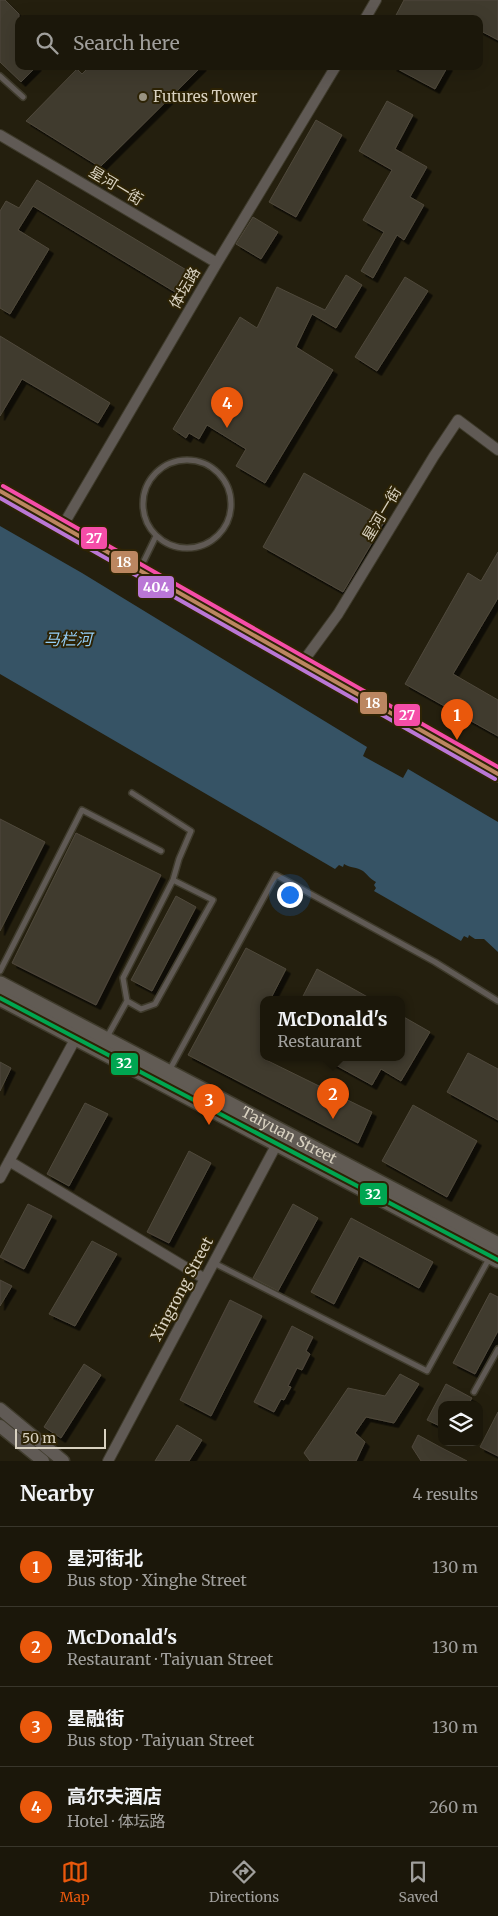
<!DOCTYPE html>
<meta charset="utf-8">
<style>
body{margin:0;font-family:Merriweather,"Noto Sans SC",serif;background:#282418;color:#f1f3f6}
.controls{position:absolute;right:15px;bottom:15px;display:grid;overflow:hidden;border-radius:10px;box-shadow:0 5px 20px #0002}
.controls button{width:45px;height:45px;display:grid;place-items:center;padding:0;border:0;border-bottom:1px solid #39362b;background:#1b170a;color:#f1f3f6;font:25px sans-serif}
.scale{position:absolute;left:15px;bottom:12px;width:91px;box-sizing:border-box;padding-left:5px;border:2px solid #d8d1c0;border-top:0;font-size:14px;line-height:18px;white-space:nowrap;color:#d8d1c0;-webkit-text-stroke:4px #2d2305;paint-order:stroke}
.you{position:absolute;left:289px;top:894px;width:18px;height:18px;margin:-12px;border:4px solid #fff;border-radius:50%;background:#1a73e8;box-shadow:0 0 0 8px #1a73e833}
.badge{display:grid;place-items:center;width:32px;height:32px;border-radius:50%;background:#ea580c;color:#fff;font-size:16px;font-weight:700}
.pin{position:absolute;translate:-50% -41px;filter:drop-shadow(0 1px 2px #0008)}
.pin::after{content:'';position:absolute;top:26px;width:18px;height:15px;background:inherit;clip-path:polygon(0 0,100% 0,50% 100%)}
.popup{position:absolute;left:260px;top:996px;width:145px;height:65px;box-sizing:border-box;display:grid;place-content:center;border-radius:10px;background:#1b170a;filter:drop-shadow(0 1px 4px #0005);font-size:16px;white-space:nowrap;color:#a09f9c}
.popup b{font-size:19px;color:#f1f3f6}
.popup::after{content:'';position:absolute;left:50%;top:100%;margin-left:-10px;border:10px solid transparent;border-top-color:#1b170a}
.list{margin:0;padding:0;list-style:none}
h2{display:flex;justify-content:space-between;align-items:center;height:65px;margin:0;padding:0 20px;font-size:21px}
h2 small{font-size:16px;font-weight:400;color:#a09f9c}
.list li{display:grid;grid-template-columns:32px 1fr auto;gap:15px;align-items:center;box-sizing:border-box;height:80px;padding:0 20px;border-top:1px solid #39362b}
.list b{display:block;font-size:19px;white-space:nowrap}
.list p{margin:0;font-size:16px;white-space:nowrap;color:#a09f9c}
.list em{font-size:16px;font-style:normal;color:#a09f9c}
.icon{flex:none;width:28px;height:28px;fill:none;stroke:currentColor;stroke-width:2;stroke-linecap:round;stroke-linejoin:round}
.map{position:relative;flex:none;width:498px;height:1461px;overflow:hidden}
.search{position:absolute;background:#1b170a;box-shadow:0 5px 20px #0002;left:15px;right:15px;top:15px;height:55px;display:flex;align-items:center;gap:12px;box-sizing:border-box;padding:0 18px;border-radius:10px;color:#a09f9c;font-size:19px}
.sheet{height:385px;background:#1b170a}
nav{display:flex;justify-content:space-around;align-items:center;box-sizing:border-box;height:70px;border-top:1px solid #39362b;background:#1b170a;font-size:14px;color:#a09f9c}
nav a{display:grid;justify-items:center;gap:2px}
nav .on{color:#ea580c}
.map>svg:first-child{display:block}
.water{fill:#365365}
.building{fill:#413b2d;stroke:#4f493c;filter:url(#shadow)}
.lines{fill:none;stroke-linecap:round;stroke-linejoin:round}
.service-casing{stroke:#3f3b2c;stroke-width:8}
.minor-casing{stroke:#3f3b2c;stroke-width:12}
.tertiary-casing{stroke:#3f3b2c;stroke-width:15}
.secondary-casing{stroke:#3f3b2c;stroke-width:18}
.service{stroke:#605a55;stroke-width:5}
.minor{stroke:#605a55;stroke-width:10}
.tertiary{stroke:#605a55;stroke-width:12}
.secondary{stroke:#615b54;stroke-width:15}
.bus-1-casing{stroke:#2d2305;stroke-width:8}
.bus-2-casing{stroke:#2d2305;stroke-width:8}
.bus-3-casing{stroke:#2d2305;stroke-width:8}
.bus-4-casing{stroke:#2d2305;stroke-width:8}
.bus-1{stroke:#00a651;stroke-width:4}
.bus-2{stroke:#bb8660;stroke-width:4}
.bus-3{stroke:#ba77d6;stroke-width:4}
.bus-4{stroke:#f54da8;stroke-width:4}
.poi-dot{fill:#999382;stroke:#2d2305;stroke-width:2}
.labels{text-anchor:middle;stroke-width:4;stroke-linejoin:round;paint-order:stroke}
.poi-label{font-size:15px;fill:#d8d1c0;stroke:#2d2305;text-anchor:start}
.street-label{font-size:15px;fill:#d8d1c0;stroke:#2d2305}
.water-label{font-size:16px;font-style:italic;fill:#94cef6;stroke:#2d2305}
.line-badge{stroke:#2d2305;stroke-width:2}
.badge-label{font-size:14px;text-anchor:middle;font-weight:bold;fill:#fff}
</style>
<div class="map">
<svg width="498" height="1461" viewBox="0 0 498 1461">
<defs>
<filter id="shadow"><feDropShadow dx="4.5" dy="4.5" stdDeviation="0" flood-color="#0009"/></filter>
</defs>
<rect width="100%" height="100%" fill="#241f0e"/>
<!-- water -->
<path class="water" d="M 0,526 L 82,573 L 367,747 L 363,756 L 403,778 L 408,769 L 498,822 L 498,952 L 484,939 L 475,939 L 469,935 L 468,938 L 464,936 L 461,941 L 374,891 L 376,888 L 374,885 L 376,882 C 370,879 368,875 363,871 C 357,867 350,868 344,864 L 343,867 L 339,865 L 335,869 L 0,674 Z"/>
<!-- building -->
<path class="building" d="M 0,0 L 5,0 L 19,14 L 19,66 L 37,66 L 21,82 L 0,62 Z
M 404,0 L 498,0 L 498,40 L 479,30 L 479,19 L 394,19 Z
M 90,66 L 202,66 L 100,167 L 26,121 L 77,69 L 82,74 Z
M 392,66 L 448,66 L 435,89 Z
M 387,101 L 413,115 L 395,149 L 427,167 L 410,197 L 424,205 L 404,240 L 397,235 L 373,278 L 361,271 L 384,232 L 363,220 L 392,170 L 359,151 Z
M 316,120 L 342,135 L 296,217 L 269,202 Z
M 37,180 L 188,271 L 175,292 L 33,206 L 18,230 L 49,249 L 10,314 L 0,308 L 0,211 L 6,201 L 19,208 Z
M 253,217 L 278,232 L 261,259 L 236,244 Z
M 346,275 L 362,285 L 336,328 L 312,314 L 296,347 L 333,370 L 265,483 L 236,466 L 246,449 L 207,425 L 199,439 L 189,433 L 186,438 L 173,429 L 240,317 L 257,328 L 277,287 L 325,310 Z
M 405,277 L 428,291 L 377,371 L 355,357 Z
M 0,336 L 110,403 L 98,423 L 22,379 L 0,416 Z
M 304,473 L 386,519 L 343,592 L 263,547 Z
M 498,552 L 498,598 L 453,674 L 498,700 L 498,736 L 405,684 L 468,573 L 481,581 Z
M 0,819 L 45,842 L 0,931 Z
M 76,833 L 161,875 L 96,1005 L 12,963 Z
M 176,896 L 196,907 L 152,991 L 131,980 Z
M 246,948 L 286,969 L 270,1000 L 264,1000 L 264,1012 L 260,1019 L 264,1022 L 264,1059 L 372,1112 L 358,1143 L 188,1055 Z
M 317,969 L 348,986 L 373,1000 L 301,1000 Z
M 402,1016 L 430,1032 L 401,1081 L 381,1069 L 372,1085 L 323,1058 L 402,1058 Z
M 468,1053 L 498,1069 L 498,1120 L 447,1092 Z
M 0,1062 L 11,1068 L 0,1091 Z
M 85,1103 L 108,1114 L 69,1186 L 47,1174 Z
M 413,1105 L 477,1141 L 447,1197 L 382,1161 Z
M 189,1151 L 211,1163 L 169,1243 L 147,1232 Z
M 28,1204 L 52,1216 L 24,1269 L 0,1257 Z
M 293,1204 L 318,1218 L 278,1291 L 253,1278 Z
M 351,1218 L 433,1262 L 419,1288 L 359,1256 L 334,1304 L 311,1292 Z
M 92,1241 L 117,1254 L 75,1326 L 49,1314 Z
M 0,1280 L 12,1286 L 0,1306 Z
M 490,1293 L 498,1297 L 498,1331 L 475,1374 L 453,1363 Z
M 230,1300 L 262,1316 L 211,1416 L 180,1400 Z
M 292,1326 L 313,1337 L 306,1351 L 310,1354 L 302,1370 L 297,1368 L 288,1386 L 291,1387 L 284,1400 L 281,1399 L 274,1412 L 254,1402 Z
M 84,1364 L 101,1375 L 61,1438 L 44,1427 Z
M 400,1374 L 419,1384 L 394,1423 L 366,1417 L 355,1433 L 365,1442 L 356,1461 L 310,1461 L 304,1453 L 348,1388 L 385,1396 Z
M 446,1384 L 472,1398 L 468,1405 L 442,1405 L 442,1427 L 427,1420 Z
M 498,1412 L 498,1456 L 480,1447 Z
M 177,1425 L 202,1440 L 189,1461 L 155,1461 Z
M 418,1435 L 440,1447 L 467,1461 L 421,1461 L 412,1447 Z"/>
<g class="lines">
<defs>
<path id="service" d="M 0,76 L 23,97
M143 504a44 44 0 1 1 88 0a44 44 0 1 1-88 0Z
M 140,569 L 156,536
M 0,971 L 82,810 L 161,851
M 127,1001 L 141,1009 L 155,1004 L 213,900 L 173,880
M 107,1037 L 127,1001 L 123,978 L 173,880 L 179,859 L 191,831 L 132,793
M 169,1071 L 276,875 L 435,962 L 498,1001
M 214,1263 L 427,1371 L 490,1257
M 474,1392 L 498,1349"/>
<path id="minor" d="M 365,19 L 376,0
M 0,135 L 217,263
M 62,527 L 217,263 L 336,66
M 302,663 L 338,614 L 434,456 L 458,420 L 498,450
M 9,1161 L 205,1279
M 0,1178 L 78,1034
M 108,1461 L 279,1140"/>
<path id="tertiary" d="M 0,1409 L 63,1461
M 0,1426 L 43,1461"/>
<g id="secondary">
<path d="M 0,491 L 498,774"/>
<path id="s1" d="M 0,984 L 498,1245"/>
<path d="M 0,998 L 498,1260"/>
</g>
</defs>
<!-- service casing -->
<use href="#service" class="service-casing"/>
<!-- minor casing -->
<use href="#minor" class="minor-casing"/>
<!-- tertiary casing -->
<use href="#tertiary" class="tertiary-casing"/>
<!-- secondary casing -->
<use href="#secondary" class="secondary-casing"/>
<!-- service -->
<use href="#service" class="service"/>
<!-- minor -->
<use href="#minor" class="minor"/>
<!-- tertiary -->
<use href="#tertiary" class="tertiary"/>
<!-- secondary -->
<use href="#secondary" class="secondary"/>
<defs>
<path id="bus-1" d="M 0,998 L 498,1260"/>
<path id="bus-2" d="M 0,491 L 498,774"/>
<path id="bus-3" d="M 0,498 L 495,779"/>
<path id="bus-4" d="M 3,486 L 498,767"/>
</defs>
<!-- bus-1 casing -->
<use href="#bus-1" class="bus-1-casing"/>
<!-- bus-2 casing -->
<use href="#bus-2" class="bus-2-casing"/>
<!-- bus-3 casing -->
<use href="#bus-3" class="bus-3-casing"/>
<!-- bus-4 casing -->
<use href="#bus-4" class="bus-4-casing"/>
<!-- bus-1 -->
<use href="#bus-1" class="bus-1"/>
<!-- bus-2 -->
<use href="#bus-2" class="bus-2"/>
<!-- bus-3 -->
<use href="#bus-3" class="bus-3"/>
<!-- bus-4 -->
<use href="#bus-4" class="bus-4"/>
</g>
<!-- markers -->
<circle class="poi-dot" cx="143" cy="97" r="5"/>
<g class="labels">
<!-- poi labels -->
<g class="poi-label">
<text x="153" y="102">Futures Tower</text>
</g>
<!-- street labels -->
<g class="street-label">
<text transform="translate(116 186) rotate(31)" y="5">星河一街</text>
<text transform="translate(185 288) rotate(-60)" y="5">体坛路</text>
<text transform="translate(382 514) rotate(-59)" y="5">星河一街</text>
<text dy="5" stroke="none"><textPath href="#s1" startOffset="326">Taiyuan Street</textPath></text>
<text transform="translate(182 1289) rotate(-62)" y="5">Xingrong Street</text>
</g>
<!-- water labels -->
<g class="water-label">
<text x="68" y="645">马栏河</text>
</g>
</g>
<g class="line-badge">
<rect x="80" y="526" width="28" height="24" rx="5" fill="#f54da8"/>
<rect x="110" y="550" width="29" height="24" rx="5" fill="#bb8660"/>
<rect x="137" y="575" width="38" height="24" rx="5" fill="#ba77d6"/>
<rect x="359" y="691" width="29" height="24" rx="5" fill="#bb8660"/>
<rect x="393" y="703" width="28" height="24" rx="5" fill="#f54da8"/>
<rect x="110" y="1052" width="29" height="24" rx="5" fill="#00a651"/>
<rect x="359" y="1182" width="29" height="24" rx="5" fill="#00a651"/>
</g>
<g class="badge-label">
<text x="94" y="543">27</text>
<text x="124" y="567">18</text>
<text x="156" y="592">404</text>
<text x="373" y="708">18</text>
<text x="407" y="720">27</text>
<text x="124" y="1068">32</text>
<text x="373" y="1199">32</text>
</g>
</svg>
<div class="controls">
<button><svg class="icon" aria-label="layers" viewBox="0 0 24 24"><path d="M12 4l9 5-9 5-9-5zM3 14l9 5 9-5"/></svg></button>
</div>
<div class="scale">50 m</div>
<div class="you"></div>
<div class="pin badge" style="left:457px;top:740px">1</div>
<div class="pin badge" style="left:333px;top:1119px">2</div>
<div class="popup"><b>McDonald's</b>Restaurant</div>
<div class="pin badge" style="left:209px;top:1125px">3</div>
<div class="pin badge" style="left:227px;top:428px">4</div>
<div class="search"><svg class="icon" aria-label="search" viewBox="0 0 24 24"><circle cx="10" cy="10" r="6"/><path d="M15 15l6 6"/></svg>Search here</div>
</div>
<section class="sheet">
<h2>Nearby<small>4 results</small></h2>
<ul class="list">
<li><span class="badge">1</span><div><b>星河街北</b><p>Bus stop · Xinghe Street</p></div><em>130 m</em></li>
<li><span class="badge">2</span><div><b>McDonald's</b><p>Restaurant · Taiyuan Street</p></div><em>130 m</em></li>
<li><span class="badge">3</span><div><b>星融街</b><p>Bus stop · Taiyuan Street</p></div><em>130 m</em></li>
<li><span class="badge">4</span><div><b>高尔夫酒店</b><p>Hotel · 体坛路</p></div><em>260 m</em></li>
</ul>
</section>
<nav>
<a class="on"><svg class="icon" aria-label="map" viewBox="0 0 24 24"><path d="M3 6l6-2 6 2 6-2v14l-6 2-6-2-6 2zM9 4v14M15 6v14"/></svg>Map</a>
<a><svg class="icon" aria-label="directions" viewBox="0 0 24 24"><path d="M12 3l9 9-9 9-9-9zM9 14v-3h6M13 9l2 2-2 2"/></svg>Directions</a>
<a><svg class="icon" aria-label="saved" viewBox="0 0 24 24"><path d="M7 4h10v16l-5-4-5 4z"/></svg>Saved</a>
</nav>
